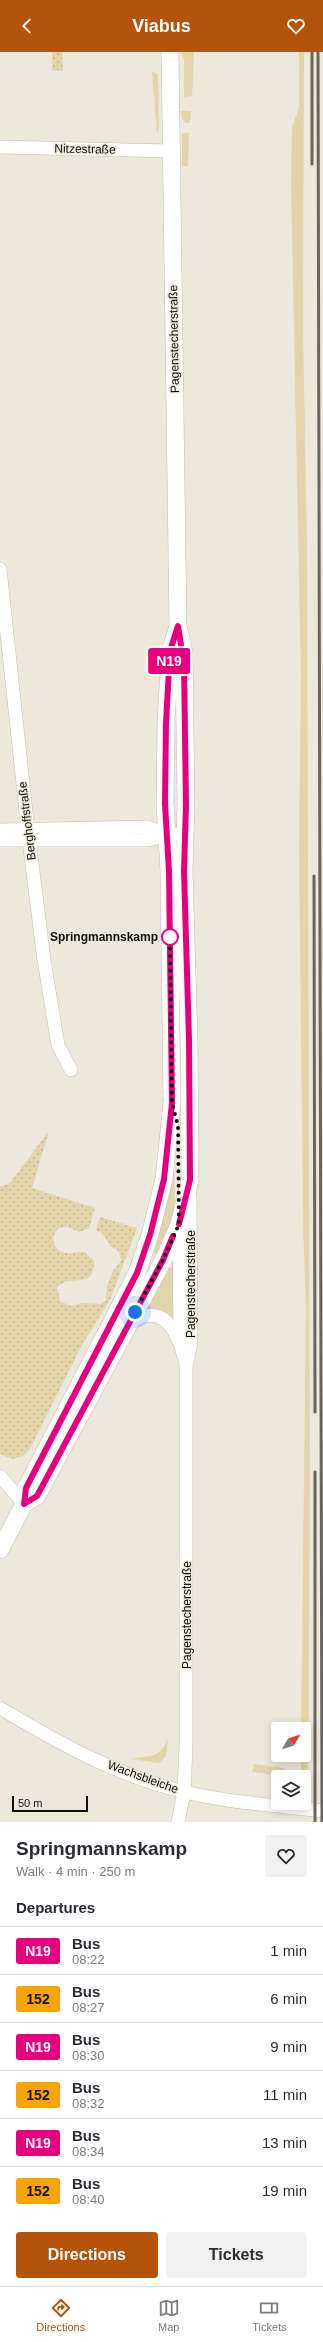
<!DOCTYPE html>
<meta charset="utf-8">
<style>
body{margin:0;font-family:Helvetica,sans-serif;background:#f2f2f3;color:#2b2b33;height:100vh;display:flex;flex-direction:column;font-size:15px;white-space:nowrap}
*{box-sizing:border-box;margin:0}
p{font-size:13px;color:#7c7c81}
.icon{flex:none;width:22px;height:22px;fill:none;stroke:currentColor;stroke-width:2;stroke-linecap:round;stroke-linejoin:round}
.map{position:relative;height:1770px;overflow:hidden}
.sheet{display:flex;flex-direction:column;background:#fff;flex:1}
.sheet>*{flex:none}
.badge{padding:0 8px;border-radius:3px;font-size:14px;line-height:26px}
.needle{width:26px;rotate:51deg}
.tools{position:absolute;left:271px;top:1670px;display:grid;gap:8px}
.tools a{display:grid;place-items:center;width:40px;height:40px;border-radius:4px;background:#fff;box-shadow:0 2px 10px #0003;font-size:20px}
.scale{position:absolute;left:12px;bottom:10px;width:76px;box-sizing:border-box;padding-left:4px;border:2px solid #11100c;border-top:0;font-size:11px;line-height:14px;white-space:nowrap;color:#11100c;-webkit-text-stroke:3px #ece8dc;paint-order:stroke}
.you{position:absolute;width:20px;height:20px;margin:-10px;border:3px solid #fff;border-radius:50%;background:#1a73e8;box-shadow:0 0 0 6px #1a73e833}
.map>.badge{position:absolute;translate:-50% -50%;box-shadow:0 0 0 2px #fff}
h2{padding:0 16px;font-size:15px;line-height:36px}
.round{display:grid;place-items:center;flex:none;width:42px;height:42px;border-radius:4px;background:#f2f2f3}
.head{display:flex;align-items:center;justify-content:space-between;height:68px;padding:0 16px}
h1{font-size:19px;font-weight:800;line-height:30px}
.primary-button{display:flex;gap:8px;margin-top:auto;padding:8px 16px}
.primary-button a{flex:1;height:46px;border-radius:4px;background:#b45309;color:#fff;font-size:16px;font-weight:800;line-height:46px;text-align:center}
.primary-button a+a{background:#f2f2f3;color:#2b2b33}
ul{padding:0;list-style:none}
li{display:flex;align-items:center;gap:12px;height:48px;padding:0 16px;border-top:1px solid #e1e1e2}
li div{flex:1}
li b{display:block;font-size:15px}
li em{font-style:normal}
li .badge{min-width:44px;font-weight:700;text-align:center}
header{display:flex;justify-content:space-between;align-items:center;height:52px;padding:0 16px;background:#b45309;color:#fff;font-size:18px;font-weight:800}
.dock{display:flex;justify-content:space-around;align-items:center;height:56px;border-top:1px solid #e1e1e2;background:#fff;font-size:11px;color:#7c7c81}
.dock a{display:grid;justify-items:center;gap:2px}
.dock .on{color:#b45309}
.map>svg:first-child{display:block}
.green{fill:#e2d5ab}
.garden{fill:url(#garden-dots)}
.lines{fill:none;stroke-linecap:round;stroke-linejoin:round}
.minor-casing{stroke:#c2beb2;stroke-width:14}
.major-casing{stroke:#c2beb2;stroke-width:18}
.minor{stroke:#fff;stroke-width:13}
.major{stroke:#fff;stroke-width:17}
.rail{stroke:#68655e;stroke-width:3}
.line-casing{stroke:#fff;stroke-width:9}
.line{stroke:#e6007e;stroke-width:6}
.walk{stroke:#11100c;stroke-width:4;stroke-dasharray:0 7.2}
.stop-dot{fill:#fff;stroke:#e6007e;stroke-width:2}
.labels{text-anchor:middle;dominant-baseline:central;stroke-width:3;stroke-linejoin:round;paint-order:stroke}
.street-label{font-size:12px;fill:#11100c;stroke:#ece8dc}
.stop-label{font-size:12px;font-weight:bold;fill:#11100c;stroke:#ece8dc;text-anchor:end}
</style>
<header><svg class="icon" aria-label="back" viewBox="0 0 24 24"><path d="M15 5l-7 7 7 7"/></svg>Viabus<svg class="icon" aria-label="heart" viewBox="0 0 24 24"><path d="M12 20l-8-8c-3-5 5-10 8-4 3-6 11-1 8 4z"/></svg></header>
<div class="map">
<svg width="323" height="1770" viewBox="0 0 323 1770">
<defs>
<pattern id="garden-dots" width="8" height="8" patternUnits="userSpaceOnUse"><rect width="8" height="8" fill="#e2d5ab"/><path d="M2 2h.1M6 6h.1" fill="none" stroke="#c1b692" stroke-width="1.8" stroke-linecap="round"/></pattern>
</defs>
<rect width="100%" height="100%" fill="#ece8dc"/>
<!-- green -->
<g class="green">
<path d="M181,0h13l-2,44 -8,1v-38z"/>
<path d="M299,0h5l-1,276 4,217 3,939 -2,311 -4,-1v-17h-3v-22h3v-26h-3l5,-417 -3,-91 -4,-374 2,-170 -10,-493 1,-57 7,-19z"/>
<path d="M152,19l6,3 1,54 -2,5z"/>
<path d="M181,59h10l-1,12h-5l-3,-5z"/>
<path d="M182,81h7l-1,33h-6z"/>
<path d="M174,1107l1,56 -15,40 -10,-4z"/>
<path d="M167,1215l7,1 1,53 -16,-11 -16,1z"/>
<path d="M168,1687l-2,17 -7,7 -28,-4c20,-4 28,0 37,-20z"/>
<path d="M254,1712l30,4 -1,8 -31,-4z"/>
</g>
<!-- garden -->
<g class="garden">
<path d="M52,0h16h-6l1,19 -11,-1z"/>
<path d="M49,1079l-17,57 63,20 -6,20 -10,4c-4,-2 -8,-4 -12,-5 -18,-2 -18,24 -1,26 6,1 12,-2 19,-1l9,9c1,30 -23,12 -37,26l3,14 11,5 11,-3 19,1 5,-4 1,-14 6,-15 8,-10 -1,-7 -4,-5 -5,-2 -9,-14 -6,-3 4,-13 37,11 -27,72 -28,45 -52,104 -7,7 -11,3 -12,-5v-267l10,-4z"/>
</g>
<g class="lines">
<!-- minor casing -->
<g class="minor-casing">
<g id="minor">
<path d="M0,95l171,4"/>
<path d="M0,517l29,271 15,120 14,85 13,25"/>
<path d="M0,778l148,-3 18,7"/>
<path d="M0,788h148l27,-6"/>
<path d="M179,1178l1,113 6,21"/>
<path d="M129,1272c22,-17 40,-8 49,16"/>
<path d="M0,1424l24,28"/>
<path d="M0,1656c57,34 119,69 185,84 45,11 92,13 138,19"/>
<path d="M178,1770l6,-30 2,-46v-379l5,-24 -1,-147"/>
</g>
</g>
<!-- major casing -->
<g class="major-casing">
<g id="major">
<path d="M24,1452l13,-8 126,-235 16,-37 11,-44 -1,-140 -5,-169 2,-66 -2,-153 -6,-26 -8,-574"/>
<path d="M0,1498l24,-46 2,-16 111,-215 13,-38 14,-56 8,-76 -3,-232 -4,-67 1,-81 4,-72 8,-25"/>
</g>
</g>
<!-- minor -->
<use href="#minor" class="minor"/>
<!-- major -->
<use href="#major" class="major"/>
<!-- rail -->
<g class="rail">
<path d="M312,0v112"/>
<path d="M318,0l4,1770"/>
<path d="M314,824l1,536"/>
<path d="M315,1420v350"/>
</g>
</g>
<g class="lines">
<!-- line casing -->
<g class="line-casing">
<path id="line" d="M173,1184l-10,24 -126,236 -13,8 2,-16 111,-215 13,-38 14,-56 8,-76 -3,-232 -4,-67 1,-81 4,-72 8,-25 6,38 2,141 -2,66 5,169 1,140 -11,44"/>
</g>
<!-- line -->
<use href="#line" class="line"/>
<!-- walk -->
<path class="walk" d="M135,1260l28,-52 16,-36 -1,-98 -6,-23 -2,-166"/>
</g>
<!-- markers -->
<circle class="stop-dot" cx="170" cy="885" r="8"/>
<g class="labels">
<!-- street labels -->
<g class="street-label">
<text transform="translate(85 97) rotate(1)">Nitzestraße</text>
<text transform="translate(174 287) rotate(-91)">Pagenstecherstraße</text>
<text transform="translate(27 769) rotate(-97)">Berghoffstraße</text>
<text transform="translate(191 1232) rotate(-90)">Pagenstecherstraße</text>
<text transform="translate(187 1563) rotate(-90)">Pagenstecherstraße</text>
<text transform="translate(143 1725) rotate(20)">Wachsbleiche</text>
</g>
<!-- stop labels -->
<g class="stop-label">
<text x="158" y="885">Springmannskamp</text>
</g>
</g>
</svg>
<div class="tools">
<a><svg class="needle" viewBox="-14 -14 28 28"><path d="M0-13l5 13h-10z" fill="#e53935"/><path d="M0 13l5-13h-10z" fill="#7c7c81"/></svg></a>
<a><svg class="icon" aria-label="layers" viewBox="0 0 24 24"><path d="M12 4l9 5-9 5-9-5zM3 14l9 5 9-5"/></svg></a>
</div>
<div class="scale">50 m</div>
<div class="you" style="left:135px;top:1260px"></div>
<b class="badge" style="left:169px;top:609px;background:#e6007e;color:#fff">N19</b>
</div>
<section class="sheet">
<div class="head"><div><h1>Springmannskamp</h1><p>Walk · 4 min · 250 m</p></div><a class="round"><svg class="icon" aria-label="heart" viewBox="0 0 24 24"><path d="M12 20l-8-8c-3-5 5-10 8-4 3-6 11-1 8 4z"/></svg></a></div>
<h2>Departures</h2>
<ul>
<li><span class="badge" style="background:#e6007e;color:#fff">N19</span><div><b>Bus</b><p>08:22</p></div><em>1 min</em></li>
<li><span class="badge" style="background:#f7a500;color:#111">152</span><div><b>Bus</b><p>08:27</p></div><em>6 min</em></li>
<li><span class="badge" style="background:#e6007e;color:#fff">N19</span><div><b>Bus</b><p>08:30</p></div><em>9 min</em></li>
<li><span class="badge" style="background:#f7a500;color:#111">152</span><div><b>Bus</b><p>08:32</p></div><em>11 min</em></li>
<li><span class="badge" style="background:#e6007e;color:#fff">N19</span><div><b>Bus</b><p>08:34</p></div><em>13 min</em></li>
<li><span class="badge" style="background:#f7a500;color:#111">152</span><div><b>Bus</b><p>08:40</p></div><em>19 min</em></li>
</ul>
<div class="primary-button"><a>Directions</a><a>Tickets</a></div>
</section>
<nav class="dock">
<a class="on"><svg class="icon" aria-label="directions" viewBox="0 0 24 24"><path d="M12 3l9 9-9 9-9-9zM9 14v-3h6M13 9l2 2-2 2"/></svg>Directions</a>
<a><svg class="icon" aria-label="map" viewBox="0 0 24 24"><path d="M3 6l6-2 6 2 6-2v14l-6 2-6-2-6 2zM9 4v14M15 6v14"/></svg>Map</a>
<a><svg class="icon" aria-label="tickets" viewBox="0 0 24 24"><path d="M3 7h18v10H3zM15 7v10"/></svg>Tickets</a>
</nav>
